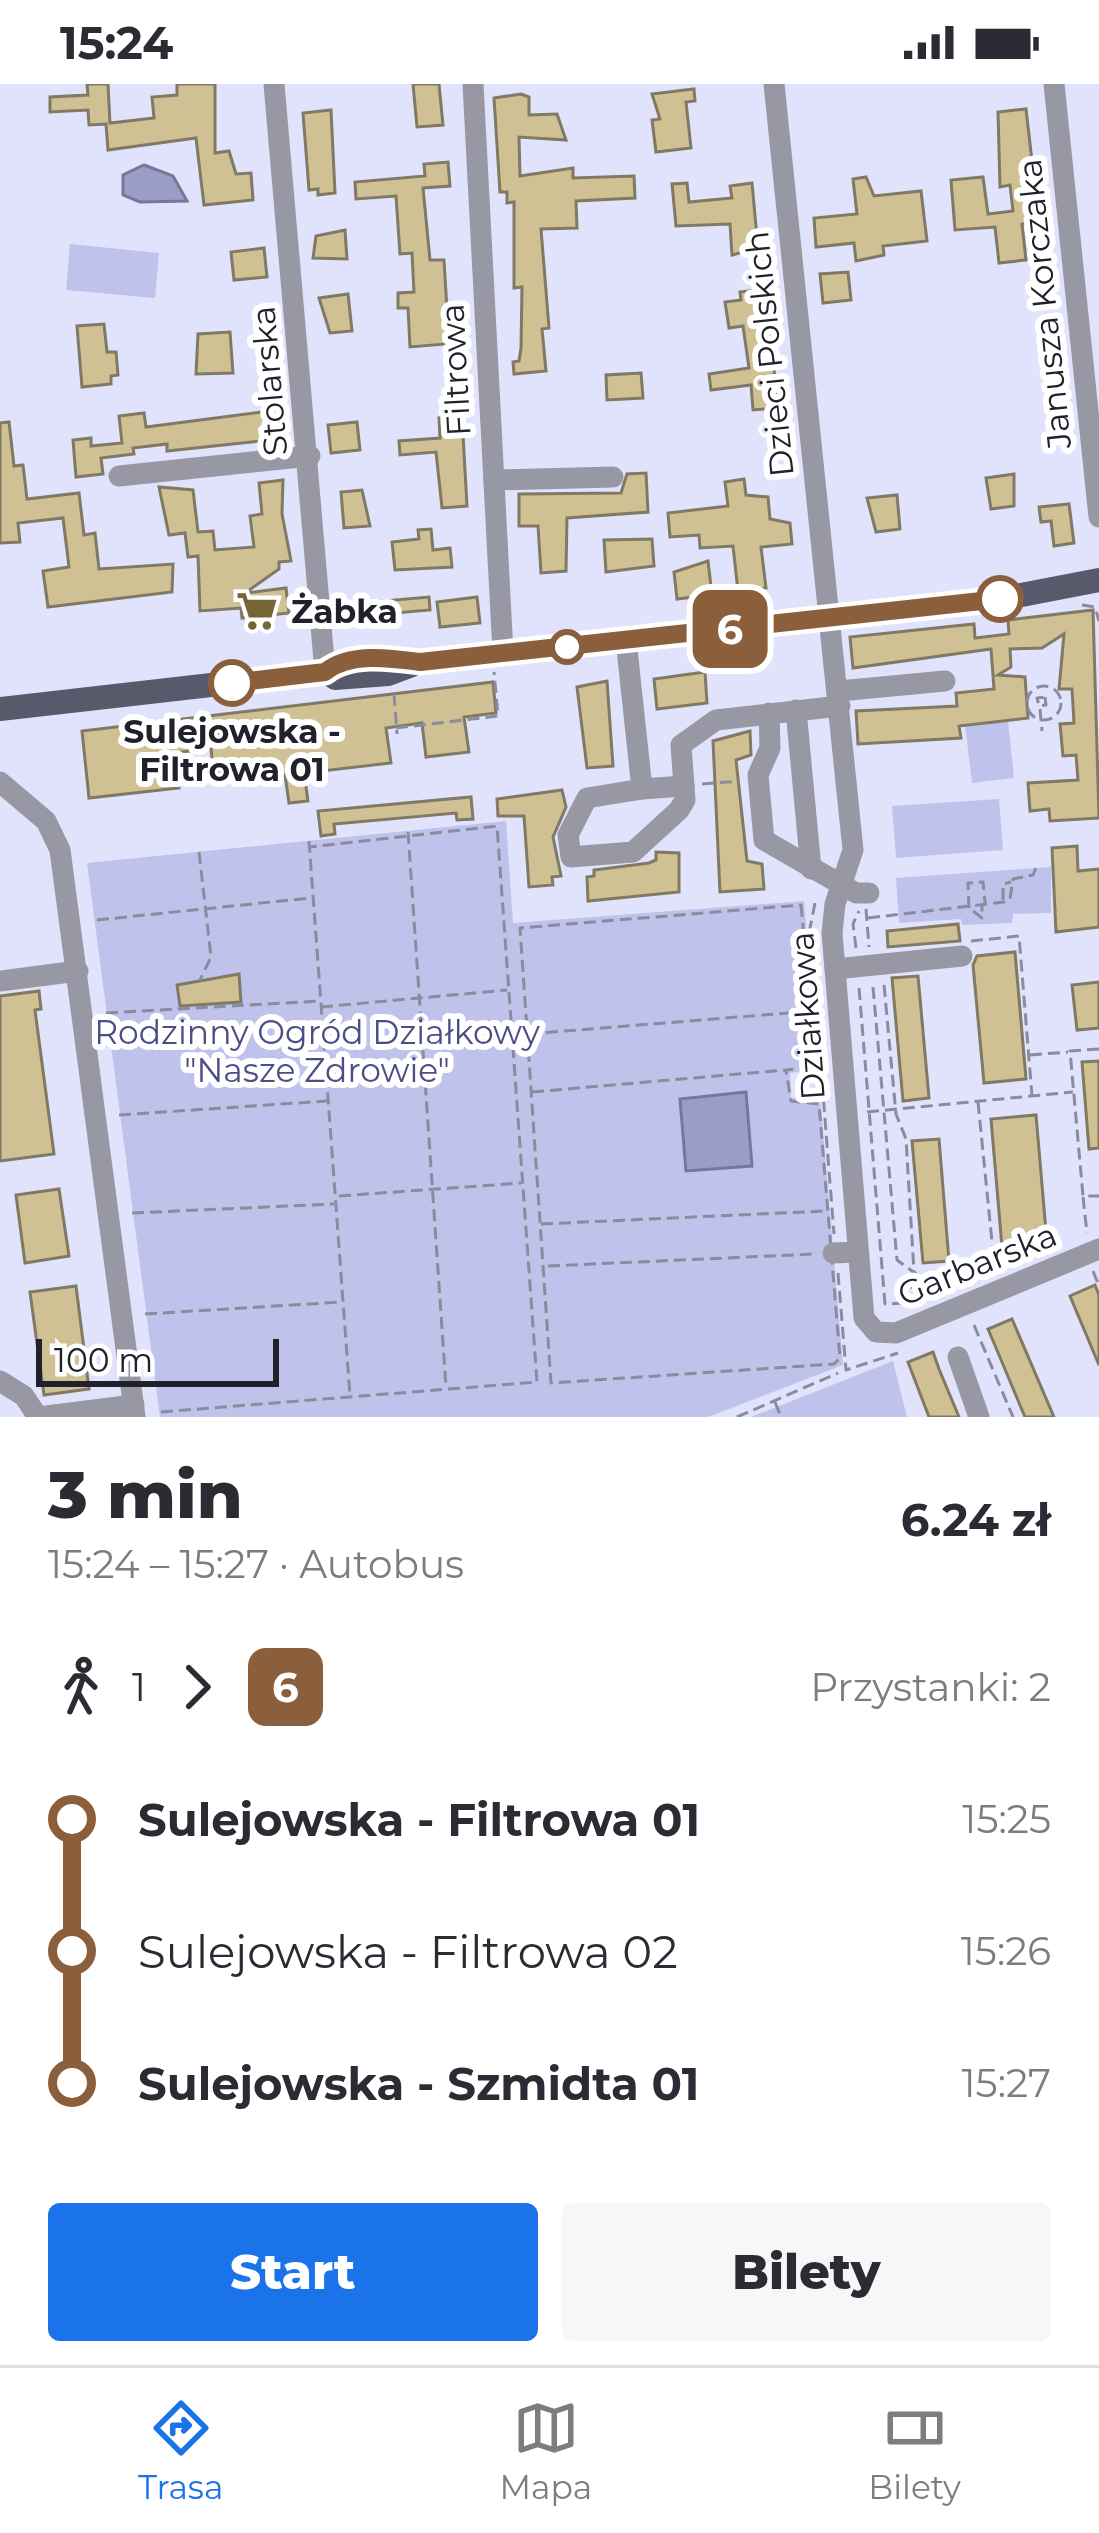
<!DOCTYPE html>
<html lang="pl">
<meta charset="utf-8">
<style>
body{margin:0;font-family:Montserrat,sans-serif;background:#f7f7f7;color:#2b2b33;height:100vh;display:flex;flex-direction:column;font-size:45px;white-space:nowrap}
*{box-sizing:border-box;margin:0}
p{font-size:39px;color:#7c7c81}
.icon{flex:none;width:66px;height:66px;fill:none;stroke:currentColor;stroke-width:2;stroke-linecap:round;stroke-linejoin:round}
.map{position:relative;height:1333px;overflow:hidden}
.sheet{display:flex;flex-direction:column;background:#fff;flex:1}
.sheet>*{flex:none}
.badge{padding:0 24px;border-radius:18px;font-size:42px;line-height:78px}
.scale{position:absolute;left:36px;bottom:30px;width:243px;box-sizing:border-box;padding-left:12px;border:6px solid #20212a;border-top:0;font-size:33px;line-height:42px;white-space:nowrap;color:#20212a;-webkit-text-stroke:9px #fff;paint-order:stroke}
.map>.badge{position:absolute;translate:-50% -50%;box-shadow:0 0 0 6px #fff}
.legs{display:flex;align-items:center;gap:18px;height:132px;padding:0 48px;font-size:39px}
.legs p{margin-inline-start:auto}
.head{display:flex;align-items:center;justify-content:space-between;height:204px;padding:0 48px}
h1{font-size:66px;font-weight:800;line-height:90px}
.action{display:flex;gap:24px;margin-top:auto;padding:24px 48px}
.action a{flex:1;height:138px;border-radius:12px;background:#1a73e8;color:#fff;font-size:48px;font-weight:800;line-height:138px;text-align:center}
.action a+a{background:#f7f7f7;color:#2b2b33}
ul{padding:0 48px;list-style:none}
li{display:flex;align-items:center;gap:42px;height:132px;font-size:45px}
li i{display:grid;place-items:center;width:18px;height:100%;margin:0 15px;background:currentColor}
li i::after{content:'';width:30px;height:30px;margin:-15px;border:9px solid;border-radius:50%;background:#fff}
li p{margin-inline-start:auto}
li:first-child i{background:linear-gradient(#0000 50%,currentColor 0)}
li:last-child i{background:linear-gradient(currentColor 50%,#0000 0)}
.status{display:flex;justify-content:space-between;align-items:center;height:84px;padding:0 60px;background:#fff;direction:ltr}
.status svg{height:33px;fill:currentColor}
.tab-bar{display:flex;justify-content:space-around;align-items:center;height:168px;border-top:3px solid #e1e1e2;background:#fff;font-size:33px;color:#7c7c81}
.tab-bar a{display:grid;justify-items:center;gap:6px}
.tab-bar .active{color:#1a73e8}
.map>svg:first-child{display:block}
.green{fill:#bfc2eb}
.water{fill:#9b9dc8;stroke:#767899;stroke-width:3}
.building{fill:#cfc194;stroke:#807963;stroke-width:3}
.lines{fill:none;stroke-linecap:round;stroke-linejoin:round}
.path{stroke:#8a8c9e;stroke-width:3;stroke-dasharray:12 6;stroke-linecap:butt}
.minor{stroke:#9798a3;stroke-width:21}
.major{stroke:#58596b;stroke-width:24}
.line-1-casing{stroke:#fff;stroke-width:27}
.line-1{stroke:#8b5e3c;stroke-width:18}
.stop-1-dot{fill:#fff;stroke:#8b5e3c;stroke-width:6}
.labels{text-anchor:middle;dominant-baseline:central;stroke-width:12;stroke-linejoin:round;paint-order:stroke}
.street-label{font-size:33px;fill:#20212a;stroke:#fff}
.poi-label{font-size:33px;font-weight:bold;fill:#20212a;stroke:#fff;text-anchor:start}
.stop-label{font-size:33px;font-weight:bold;fill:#20212a;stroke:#fff}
.park-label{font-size:33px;fill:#4d4d86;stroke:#fff}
</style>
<div class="status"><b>15:24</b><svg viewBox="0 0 49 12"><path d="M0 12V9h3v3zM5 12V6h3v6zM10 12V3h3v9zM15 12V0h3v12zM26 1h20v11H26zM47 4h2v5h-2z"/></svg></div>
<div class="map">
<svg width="1099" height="1333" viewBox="0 0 1099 1333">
<rect width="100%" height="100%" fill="#e1e3fc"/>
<!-- green -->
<g class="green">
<path d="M70,160l89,9 -4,45 -89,-8z"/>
<path d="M1008,637l6,57 -42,5 -7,-58z"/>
<path d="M999,715l4,51 -107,8 -4,-52z"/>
<path d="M506,737l7,102 291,-22 15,168 -29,4 1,25 29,-1 23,268 -135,52h-548l-73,-554z"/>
<path d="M1051,783v46l-38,1 -1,9 -50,2 -1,-6 -62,4 -3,-45z"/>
<path d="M893,1277l14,56h-156z"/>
</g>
<!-- water -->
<g class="water">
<path d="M144,81l29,11 14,25 -47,1 -17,-7v-20z"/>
<path d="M746,1008l6,74 -66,5 -6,-72z"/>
</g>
<!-- building -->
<g class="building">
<path d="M87,0h21l2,39 44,-5 -2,-21 25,-2v-11h38v69l14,-2 7,23 15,-1 2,27 -49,5 -8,-67 -88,12 -2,-26 -17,1 -1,-15 -38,2v-15l38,-2z"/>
<path d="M413,0h26l4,41 -26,2z"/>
<path d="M694,5l1,12 -9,1 5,46 -35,4 -4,-32 8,-1 -8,-25z"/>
<path d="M521,10l8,3v18l28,-1 9,26 -47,-3 1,39 53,-8v10l61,-2 1,22 -59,3 1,27 -36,1 8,99 -7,1 4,42 -32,3 -1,-12 6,-1 2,-13 1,-61 -8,1v-86l-7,1v-11h-7l-6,-94z"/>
<path d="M1026,25l13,113 -17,2 4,36 -27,3 -4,-36 -40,3 -4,-50 32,-3 5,37 25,-3 -3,-26 -10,2 -2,-75z"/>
<path d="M331,26l4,83 -17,2v-6l-9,1 -6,-77z"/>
<path d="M448,78l2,24 -27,2 7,72h14l3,50 9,-1 2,34 -48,4 -2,-39h-10v-15l16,-1 -2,-39 -12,1 -4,-58 -40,3 -1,-17 70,-6 -1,-12z"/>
<path d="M866,93l8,19 47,-5 6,50 -44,5 1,9 -28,6 -2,-18 -38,4 -2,-29 43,-4 -4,-35z"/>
<path d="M687,99l2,19 43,-4 -2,-12 22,-3 6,65 -26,7 -2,-31 -54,2 -4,-42z"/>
<path d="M345,146l2,29 -34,-1 3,-22z"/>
<path d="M264,164l3,29 -33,3 -3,-28z"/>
<path d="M848,188l3,28 -28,3 -3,-29z"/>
<path d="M766,205l12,119 -25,2 -2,-25 -40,5 -2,-16 40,-6 -6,-42 -14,2 -4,-26 16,-2 -1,-8z"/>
<path d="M348,210l4,37 -22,2 -11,-35z"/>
<path d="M104,240l3,28h9l2,23 -7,1v8l-29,3 -5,-61z"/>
<path d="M230,248l3,41 -37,1 2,-40z"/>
<path d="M641,289l2,25 -36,2 -1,-25z"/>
<path d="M277,326l3,29 -113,12v-7l-34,4 1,6 -33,4 2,16 -27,3 -3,-37 18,-2v8l31,-3 -3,-27 25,-3 2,14z"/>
<path d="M462,333l5,89 -25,2 -6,-56 -36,3 -1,-14 41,-3 -1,-20z"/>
<path d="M9,338l5,44 9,-1 4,34 52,-6 5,42 11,-2 4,36 74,-5 -1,28 -124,15 -5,-36 26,-4 -6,-49 -45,5 2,19 -20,1v-120z"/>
<path d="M357,338l3,28 -29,3 -3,-28z"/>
<path d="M646,389l2,39 -81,6 -1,53 -25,2 -3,-47h-19v-32l102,-1 6,-19z"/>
<path d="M1014,390v32l-23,3 -5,-31z"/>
<path d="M744,395l2,16 22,2 2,22 20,4 2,21 -31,3 5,41 -28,3 -5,-45 -33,2 -1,-13 -29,2 -2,-24 60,-7 -3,-24z"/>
<path d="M283,396l-1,34 9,47 -12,1v7l-34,24 41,-5 3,25 -47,5 -1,-10 -41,3 -2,-55 -10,1 -3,-24 -16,2 -10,-48 34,3 5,42 15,-1 2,19 39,-3 -4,-31 12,-2 -3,-31z"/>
<path d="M362,406l8,36 -26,2 -3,-36z"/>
<path d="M897,411l3,34 -24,3 -9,-34z"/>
<path d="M1069,420l5,39 -20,3 -3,-25 -10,1 -2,-15z"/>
<path d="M431,445l2,21 17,-2 2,19 -57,3 -3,-28 27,-3 -1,-9z"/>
<path d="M652,455l2,27 -48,6 -2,-32z"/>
<path d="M708,477l4,34 -35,4 -3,-27z"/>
<path d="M429,513l1,13 -57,5 -2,-13z"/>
<path d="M477,513l3,26 -40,4 -3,-25z"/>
<path d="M1093,526l6,208 -49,3 -1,-12 -19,2 -2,-28 50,-3 -2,-25 -13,1 -3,-32 14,-1 -2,-34h-13l5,-55 -22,14 -32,1 1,18 -13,8 27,2 3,41 -69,8 2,12 -103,6 -2,-33 101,-5 -1,-13 38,-4 -3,-40 -138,19 -3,-31 124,-13 1,14 34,-4 -1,-14z"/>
<path d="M705,588l2,31 -50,6 -3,-30z"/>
<path d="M607,597l6,85 -26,2 -10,-81z"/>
<path d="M493,598l3,31 -32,4 5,35 -43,5 -4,-34 -36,5 5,35 -87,10 4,28 -19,2 -4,-28 -71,8 -3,-35 -37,5 5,35 -90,10 -7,-67z"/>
<path d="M750,647l1,24 -15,5 11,101 15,3 2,25 -44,3 -7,-151z"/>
<path d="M562,706l4,17 -13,30 8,39 -9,1 1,8 -24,2 -5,-71h-26l-1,-17z"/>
<path d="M471,713l2,22 -16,1 -1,-7 -122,11 1,10 -14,2 -3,-25z"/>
<path d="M1077,762l1,25 21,-2v58l-43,5 -4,-84z"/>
<path d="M656,768l23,1v39l-91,9 -1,-24 7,-1v-6l55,-7 7,-3z"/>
<path d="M958,840l2,17 -72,6 -1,-16z"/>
<path d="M1015,868l11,127 -42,4 -11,-118 4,-9z"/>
<path d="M239,890l2,28 -61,4 -3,-21z"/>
<path d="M918,892l11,122 -26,3 -11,-123z"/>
<path d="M1099,898v46l-22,2 -5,-45z"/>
<path d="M39,907l2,18 -6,1 19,144 -54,7v-165z"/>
<path d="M1099,977v87l-10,1 -7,-87z"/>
<path d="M1036,1031l11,128 -45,4 -11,-128z"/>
<path d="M939,1055l10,122 -26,2 -11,-122z"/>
<path d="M59,1105l10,67 -44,7 -9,-68z"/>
<path d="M1095,1201l4,10v70l-29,-69z"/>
<path d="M76,1202l13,103 -45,6 -14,-103z"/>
<path d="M1012,1235l42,98h-29l-31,-74 -6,-14z"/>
<path d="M933,1268l6,17 20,48h-30l-21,-55z"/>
</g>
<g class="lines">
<!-- path -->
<g class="path">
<path d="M1082,521l13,2 4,14"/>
<circle cx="1044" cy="619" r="17"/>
<path d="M394,610l3,40"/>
<path d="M1045,613l1,8 -7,1 -2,-8z"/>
<path d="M1040,625l2,22"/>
<path d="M396,644l102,-12 -4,-44"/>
<path d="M702,700l38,-3"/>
<path d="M408,748l38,555"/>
<path d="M309,757l41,555"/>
<path d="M199,768l12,105 -11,23"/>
<path d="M1003,816v-16l8,-2"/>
<path d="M815,819l-5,25 24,306"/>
<path d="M801,821l14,152 -8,11 -21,2 5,31 28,3 21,254 -6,6 -283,19 -31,-455z"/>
<path d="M969,824l-1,-25 15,-1 2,21"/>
<path d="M866,825l3,38"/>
<path d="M973,827l9,7v-12"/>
<path d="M868,834l136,-16 6,-3 3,-20 20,-4 3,-7"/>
<path d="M97,836l213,-22"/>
<path d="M971,857l48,-5 13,160"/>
<path d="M856,864l-3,-24 6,-13"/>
<path d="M884,901l12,129 10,25 8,133"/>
<path d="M873,903l24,273 22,16 41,9"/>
<path d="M859,904l26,316 20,-1 45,-19"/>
<path d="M321,923l186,-17"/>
<path d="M106,929l214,-12"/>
<path d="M528,950l285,-23"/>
<path d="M1099,965l-29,2 13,145h16"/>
<path d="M1030,971l38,-3"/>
<path d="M532,1008l253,-22"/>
<path d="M978,1018l17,170"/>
<path d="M867,1028l206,-20"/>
<path d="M119,1031l208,-14"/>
<path d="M339,1112l182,-13"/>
<path d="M1083,1113l4,36"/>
<path d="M132,1129l202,-9"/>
<path d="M541,1140l284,-13"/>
<path d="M994,1164l30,10"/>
<path d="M548,1182l266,-12"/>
<path d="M1093,1187l6,15"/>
<path d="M838,1189l8,97 52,-17"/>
<path d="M900,1219l18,-26"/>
<path d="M145,1230l197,-12"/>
<path d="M974,1241l39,92"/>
<path d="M775,1318l6,15"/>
<path d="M161,1328l376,-30 -40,-556 -187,21"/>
<path d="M737,1333l101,-44"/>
</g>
<!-- minor -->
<g class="minor">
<path d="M274,0l51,588"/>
<path d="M473,0l30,569"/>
<path d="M774,0l79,766 -18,54 -3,29 32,385 12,14 20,1 203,-84"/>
<path d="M1054,0l45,433"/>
<path d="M119,392l191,-20"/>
<path d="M494,396l119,-3"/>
<path d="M626,556l16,149 42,-3"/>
<path d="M839,607l106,-10"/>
<path d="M796,626l15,159"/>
<path d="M769,629l1,35 -12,27 6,65 92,53h13"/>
<path d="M0,698l46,39 14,29 75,567"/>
<path d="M642,705l-55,9 -19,37 3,22 62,-5 46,-42 6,-10 -4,-55 35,-25 124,-14"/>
<path d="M835,885l127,-13"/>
<path d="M0,897l78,-10"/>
<path d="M833,1169l25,-1"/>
<path d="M958,1273l21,60"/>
<path d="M0,1297l24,15 14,21 96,-12"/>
</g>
<!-- major -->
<g class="major">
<path d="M335,594l53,-4 24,-9"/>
<path d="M0,625l325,-37c25,-20 65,-14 95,-10l580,-63 99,-19"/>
</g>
</g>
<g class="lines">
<!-- line-1 casing -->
<g class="line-1-casing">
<path id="line-1" d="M232,599l93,-11c25,-20 65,-14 95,-10l580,-63"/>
</g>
<!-- line-1 -->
<use href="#line-1" class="line-1"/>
</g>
<!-- icons -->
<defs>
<g id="supermarket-bare" transform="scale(3.24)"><path d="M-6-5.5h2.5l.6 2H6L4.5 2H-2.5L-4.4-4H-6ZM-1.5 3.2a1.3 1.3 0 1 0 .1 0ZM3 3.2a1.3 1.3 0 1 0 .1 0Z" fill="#766634" stroke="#fff" stroke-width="2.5" paint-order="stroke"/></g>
</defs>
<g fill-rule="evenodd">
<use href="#supermarket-bare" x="257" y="527"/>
</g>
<!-- markers -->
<g class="stop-1-dot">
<circle cx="1000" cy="515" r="21"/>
<circle cx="567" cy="563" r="15"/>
<circle cx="232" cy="599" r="21"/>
</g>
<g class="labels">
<!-- street labels -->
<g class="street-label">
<text transform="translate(1044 220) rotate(-96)">Janusza Korczaka</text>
<text transform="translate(769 270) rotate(-96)">Dzieci Polskich</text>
<text transform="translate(455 286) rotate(-93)">Filtrowa</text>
<text transform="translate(269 297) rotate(-95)">Stolarska</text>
<text transform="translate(807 932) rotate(-94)">Działkowa</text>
<text transform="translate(977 1180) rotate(-22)">Garbarska</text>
</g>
<!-- poi labels -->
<g class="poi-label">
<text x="291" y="527">Żabka</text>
</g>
<!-- stop labels -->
<g class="stop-label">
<text x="232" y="647">Sulejowska -<tspan x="232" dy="38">Filtrowa 01</tspan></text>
</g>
<!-- park labels -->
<g class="park-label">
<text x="317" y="948">Rodzinny Ogród Działkowy<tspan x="317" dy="38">"Nasze Zdrowie"</tspan></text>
</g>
</g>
</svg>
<div class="scale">100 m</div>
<b class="badge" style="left:730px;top:545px;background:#8b5e3c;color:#fff">6</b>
</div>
<section class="sheet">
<div class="head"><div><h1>3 min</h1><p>15:24 – 15:27 · Autobus</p></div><b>6.24 zł</b></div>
<div class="legs"><svg class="icon" aria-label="walk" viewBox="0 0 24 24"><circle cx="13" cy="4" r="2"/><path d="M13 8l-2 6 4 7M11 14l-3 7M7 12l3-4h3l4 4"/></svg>1<svg class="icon" aria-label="forward" viewBox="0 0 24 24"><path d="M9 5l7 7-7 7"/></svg><b class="badge" style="background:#8b5e3c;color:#fff">6</b><p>Przystanki: 2</p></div>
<ul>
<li><i style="color:#8b5e3c"></i><b>Sulejowska - Filtrowa 01</b><p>15:25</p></li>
<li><i style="color:#8b5e3c"></i><span>Sulejowska - Filtrowa 02</span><p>15:26</p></li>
<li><i style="color:#8b5e3c"></i><b>Sulejowska - Szmidta 01</b><p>15:27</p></li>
</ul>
<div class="action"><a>Start</a><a>Bilety</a></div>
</section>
<nav class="tab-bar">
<a class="active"><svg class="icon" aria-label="directions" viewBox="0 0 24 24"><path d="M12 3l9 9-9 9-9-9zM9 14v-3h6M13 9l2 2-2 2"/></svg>Trasa</a>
<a><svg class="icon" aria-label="map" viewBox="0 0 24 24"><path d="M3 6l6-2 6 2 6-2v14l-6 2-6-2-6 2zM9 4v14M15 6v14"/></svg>Mapa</a>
<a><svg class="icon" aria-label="tickets" viewBox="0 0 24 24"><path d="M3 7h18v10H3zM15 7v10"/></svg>Bilety</a>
</nav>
